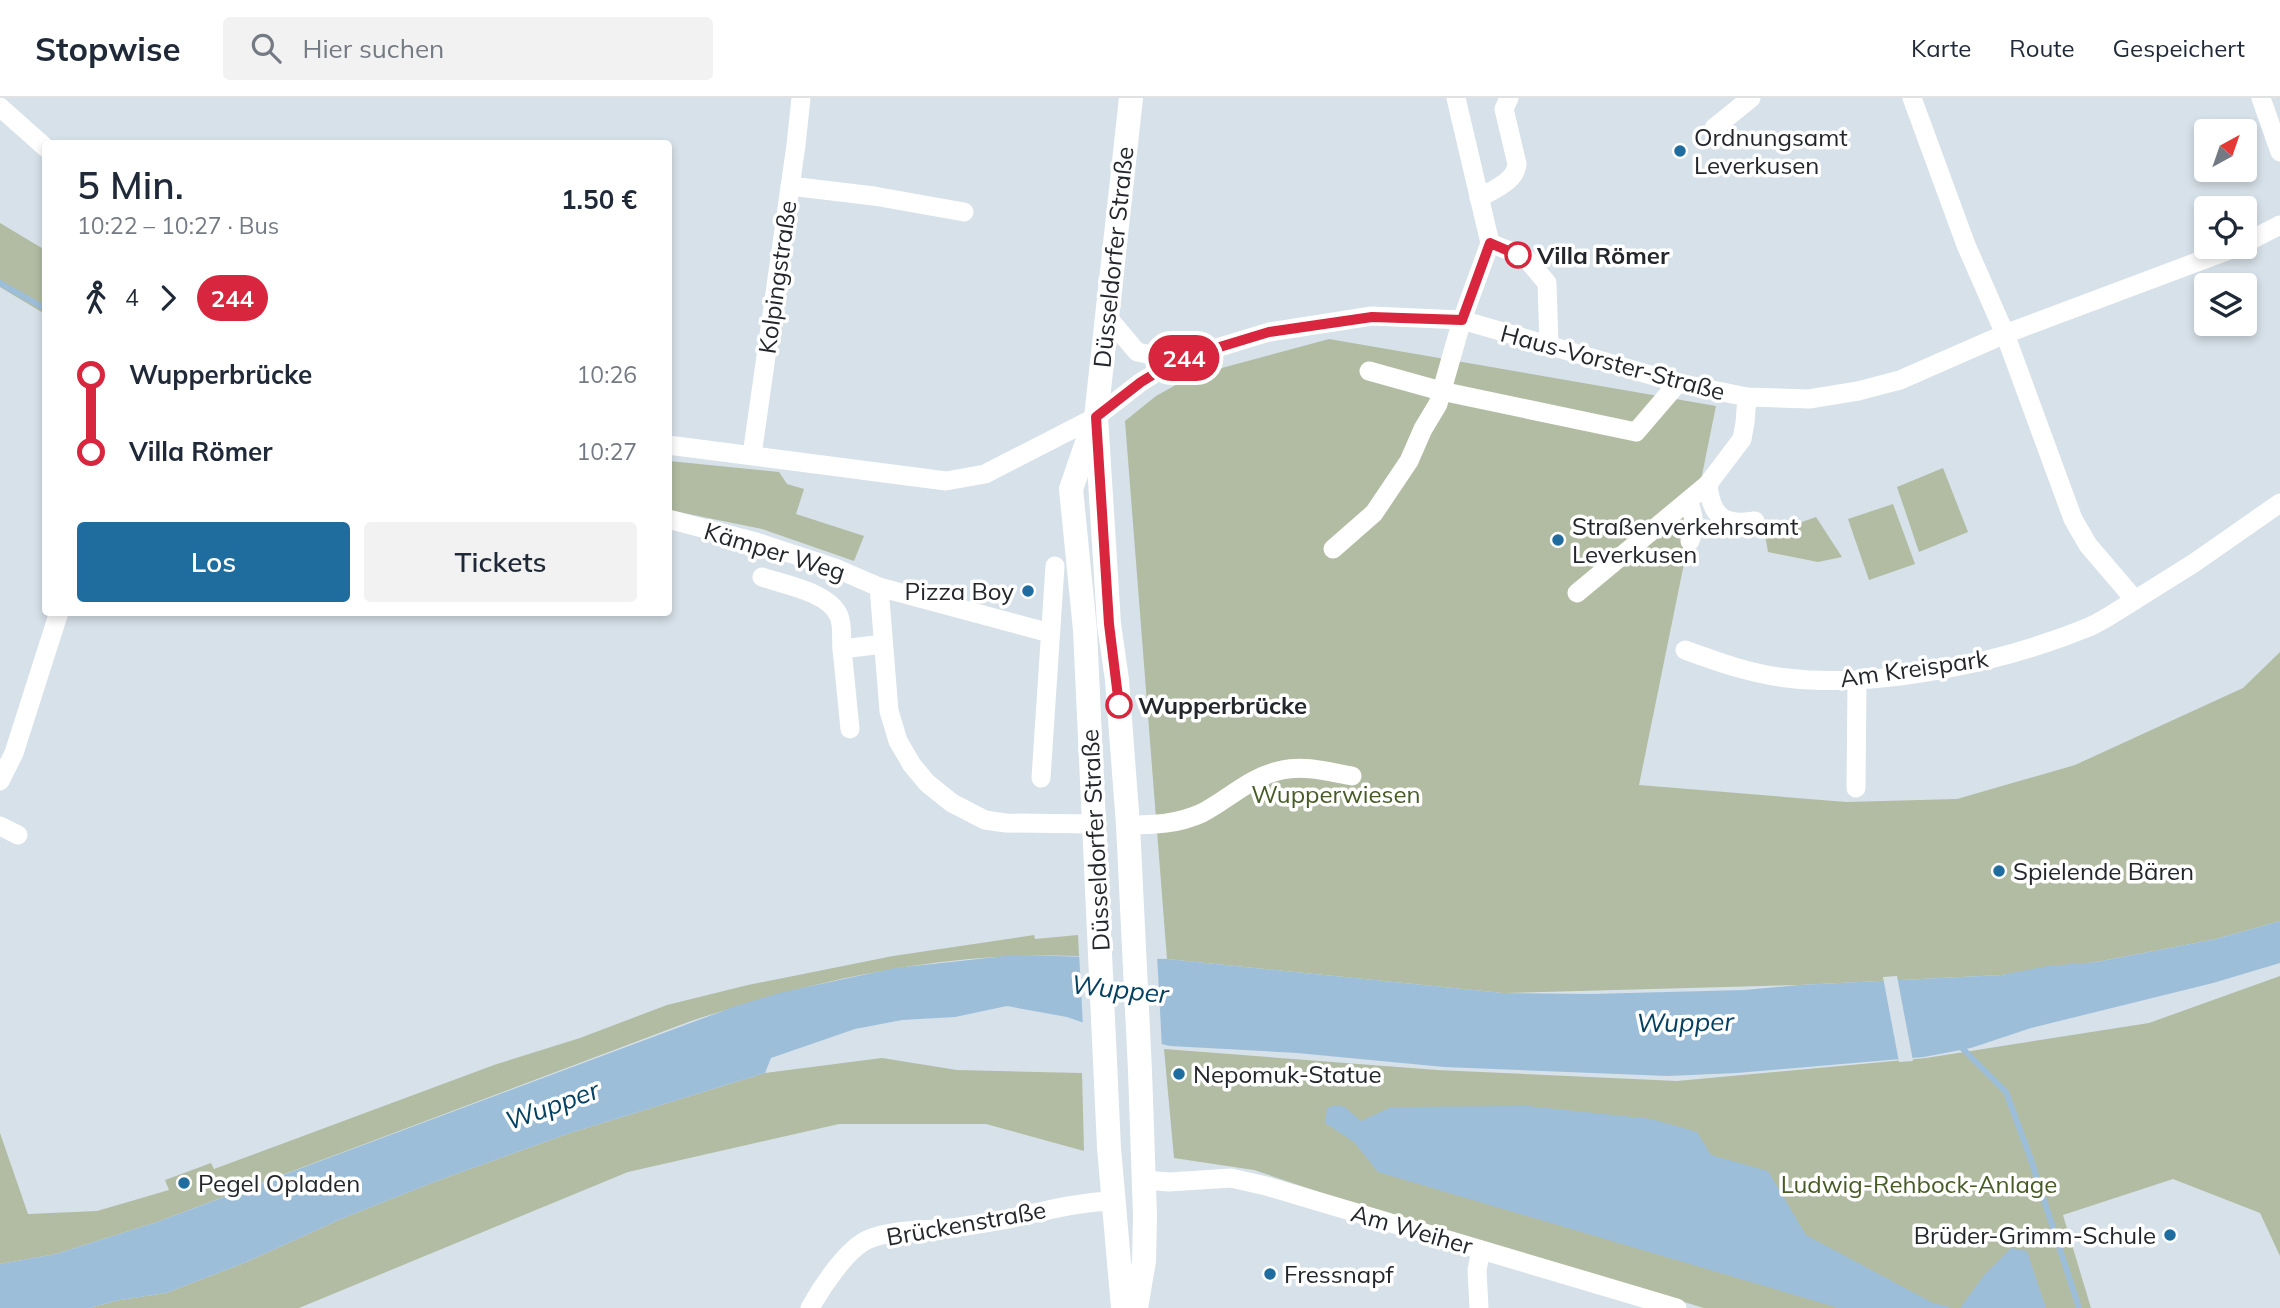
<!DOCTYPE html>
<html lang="de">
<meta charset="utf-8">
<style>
body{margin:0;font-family:Mulish,sans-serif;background:#f2f2f3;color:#1f2937;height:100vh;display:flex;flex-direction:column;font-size:26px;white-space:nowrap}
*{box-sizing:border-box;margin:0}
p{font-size:23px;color:#747a83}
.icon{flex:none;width:38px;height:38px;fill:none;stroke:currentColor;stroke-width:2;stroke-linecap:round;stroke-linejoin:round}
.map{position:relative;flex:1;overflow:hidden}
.details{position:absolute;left:42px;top:42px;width:630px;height:476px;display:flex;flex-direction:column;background:#fff;border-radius:7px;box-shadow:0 4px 10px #0003}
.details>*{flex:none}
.badge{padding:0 14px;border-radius:23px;font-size:24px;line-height:46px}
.needle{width:46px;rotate:40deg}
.tools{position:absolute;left:2194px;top:21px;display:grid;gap:14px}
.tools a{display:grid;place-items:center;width:63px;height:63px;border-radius:7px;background:#fff;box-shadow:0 4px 10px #0003;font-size:35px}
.map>.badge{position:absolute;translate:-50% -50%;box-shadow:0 0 0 4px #fff}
.legs{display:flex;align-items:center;gap:10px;height:77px;padding:0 35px;font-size:23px}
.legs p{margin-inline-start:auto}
.head{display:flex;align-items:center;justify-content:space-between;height:119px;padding:0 35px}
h1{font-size:38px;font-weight:600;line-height:52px}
.primary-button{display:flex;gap:14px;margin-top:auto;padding:14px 35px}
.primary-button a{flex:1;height:80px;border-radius:7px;background:#1f6c9f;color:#fff;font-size:28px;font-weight:600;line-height:80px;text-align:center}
.primary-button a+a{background:#f2f2f3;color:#1f2937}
ul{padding:0 35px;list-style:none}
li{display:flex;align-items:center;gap:24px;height:77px;font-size:26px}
li i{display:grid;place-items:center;width:10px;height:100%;margin:0 9px;background:currentColor}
li i::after{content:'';width:18px;height:18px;margin:-9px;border:5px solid;border-radius:50%;background:#fff}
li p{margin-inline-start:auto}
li:first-child i{background:linear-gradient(#0000 50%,currentColor 0)}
li:last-child i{background:linear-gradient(currentColor 50%,#0000 0)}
header{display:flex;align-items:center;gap:42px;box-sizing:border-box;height:98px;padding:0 35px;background:#fff;border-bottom:2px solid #e0e1e3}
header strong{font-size:33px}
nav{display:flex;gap:38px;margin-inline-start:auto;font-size:24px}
.search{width:490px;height:63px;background:#f2f2f3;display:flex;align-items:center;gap:18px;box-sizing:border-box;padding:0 24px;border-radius:7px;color:#747a83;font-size:26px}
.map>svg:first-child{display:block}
.green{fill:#b1bca3}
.water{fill:#9dbed9}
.pier{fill:#d7e1e9}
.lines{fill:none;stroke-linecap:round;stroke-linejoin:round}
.stream{stroke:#9dbed9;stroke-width:6}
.minor{stroke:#fff;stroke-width:19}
.major{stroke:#fff;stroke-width:24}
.line-1-casing{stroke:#fff;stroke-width:16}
.line-1{stroke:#d7263d;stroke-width:10}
.poi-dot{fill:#1f6c9f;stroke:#fff;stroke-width:2.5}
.stop-1-dot{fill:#fff;stroke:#d7263d;stroke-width:3.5}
.labels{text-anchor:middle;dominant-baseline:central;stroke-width:7;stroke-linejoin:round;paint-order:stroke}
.poi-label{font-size:24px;fill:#23262a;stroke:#fff;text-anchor:start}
.stop-label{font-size:24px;font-weight:bold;fill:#23262a;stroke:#fff;text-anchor:start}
.street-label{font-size:24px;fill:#23262a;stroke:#fff}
.park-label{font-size:24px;fill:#465b25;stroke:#fff}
.water-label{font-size:26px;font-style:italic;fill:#044062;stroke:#fff}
</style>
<header>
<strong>Stopwise</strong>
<div class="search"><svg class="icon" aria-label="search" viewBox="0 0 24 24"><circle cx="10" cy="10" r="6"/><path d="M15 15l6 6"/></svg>Hier suchen</div>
<nav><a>Karte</a><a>Route</a><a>Gespeichert</a></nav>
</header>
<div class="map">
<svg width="2280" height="1210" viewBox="0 0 2280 1210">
<rect width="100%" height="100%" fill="#d7e1e9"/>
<!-- green -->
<g class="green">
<path d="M0,125l45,27v64l-45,-27z"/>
<path d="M1329,241l387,67 -77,379 207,17 111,-3 118,-34 168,-77 37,-36v269l-64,18 -57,11 -63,12 -95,13 -202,10 -296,8 -336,-34 -42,-538 31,-25 36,-20z"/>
<path d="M669,363l110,11 8,12 17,5 -8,25 68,22 -10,25 -92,-32 -93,-19z"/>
<path d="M1943,370l25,64 -49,20 -22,-65z"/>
<path d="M1893,406l22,60 -46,16 -21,-61z"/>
<path d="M1816,419l26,40 -24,5 -50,-10 -3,-17z"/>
<path d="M1034,837l1,4 43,-4 1,21c-132,-5 -263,23 -388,65l-534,201 -101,32 -56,10v-131l28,81 69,-3 72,-21 -4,-10 46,-17 3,6 280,-104 86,-27 87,-33 81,-20 145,-29z"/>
<path d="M2280,878v280l-20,-43 -87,-34 -110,36 28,93h-387l-367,-110 -83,-28 -80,-12 -10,-109 273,21 240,11 249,-23 223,-35z"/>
<path d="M882,960l75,12 125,3 2,78 -98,-27h-147l-211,48 -329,136h-210l31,-8 46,-7 78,-30 97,-44 93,-37 136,-49 195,-60z"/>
</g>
<!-- water -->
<g class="water">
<path d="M2280,823v42l-67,20 -182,45 -60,20 -47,9 -187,16 -70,3 -223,-9 -147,-14 -127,-7 -54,-12 -49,-17 -60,-11 -52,11 -53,3 -47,9 -84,29 -6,15 -195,60 -136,49 -93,37 -97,44 -78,30 -46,7 -31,8h-89v-44l56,-10 101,-32 579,-216 43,-13 116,-25 120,-13 152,4 336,34 87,1 154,-4 55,-5 202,-10 47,-9 48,-4 63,-12 57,-11z"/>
<path d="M1336,1007l9,2 16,14 30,-14 137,-1 124,13 45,13 14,23 57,16 38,64 127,68 21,5h-115l-461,-136 -24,-30 -29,-19 2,-15z"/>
<path d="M2011,1150l16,3 19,57h-86l25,-34z"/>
</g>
<!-- pier -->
<g class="pier">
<path d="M1079,854l78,3 5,93 -47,-11 -32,-11z"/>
<path d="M1897,878l16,85 -14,1 -16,-85z"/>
</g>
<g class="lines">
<!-- stream -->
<g class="stream">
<path d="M0,185l46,26"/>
<path d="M1958,946l48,48 24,65 49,151"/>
</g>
<!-- minor -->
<g class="minor">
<path d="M1912,0l54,147 39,89 68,185 15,26 47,55 59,-37 86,-60"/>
<path d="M2261,0l19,54"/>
<path d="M0,9l46,41"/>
<path d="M1714,30l37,-30"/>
<path d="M790,88l84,10 90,16"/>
<path d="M1479,100c15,-9 36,-16 38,-34l-13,-55 5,-11"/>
<path d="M1490,145l35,14 22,26 2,62"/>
<path d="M2245,145l35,-18"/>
<path d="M1106,217l31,37 40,8"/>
<path d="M1369,273l72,20 195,41 42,-49"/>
<path d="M668,347l278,36 39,-7 111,-57 45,-35 36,-22 92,-28 103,-16 90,4 216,63 69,14 62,2 49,-8 42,-11 105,-46 232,-87"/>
<path d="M752,357l44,-310 5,-47"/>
<path d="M1708,386c3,32 15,42 47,37"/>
<path d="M1688,403c6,15 8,24 2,40"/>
<path d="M668,421l88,23 79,26 44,19 171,46"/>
<path d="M1333,451l41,-36 35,-52 14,-32 15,-25 24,-84 28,-77 -34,-145"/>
<path d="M762,479c23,8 67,15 77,39 4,9 2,23 3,33l41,-5"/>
<path d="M879,489l10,124 9,30 14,24 15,18 25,20 33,17 21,3 88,1"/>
<path d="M1577,495l131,-109 34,-45 3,-16 2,-26"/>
<path d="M842,551l8,80"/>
<path d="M1685,552c33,12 66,24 102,28 92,11 217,-16 302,-51 16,-7 31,-18 46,-27"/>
<path d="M1041,680l14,-212"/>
<path d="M0,683l14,-28 45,-141"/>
<path d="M1856,690l1,-107"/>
<path d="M1128,727c26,0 50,-1 74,-12 27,-14 49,-37 80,-43 23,-5 47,2 70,6"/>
<path d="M0,728l18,9"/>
<path d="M1143,1082l26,2 62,-4 35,8 411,122"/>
<path d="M810,1210c11,-20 37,-60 59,-69 28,-11 61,-8 90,-12 18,-3 36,-5 53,-9 34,-7 66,-16 100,-17"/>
<path d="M1479,1210l-2,-38 4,-20"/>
</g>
<!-- major -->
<g class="major">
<path d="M1131,0l-35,319 13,207 8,56 11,145 12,246 5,145 -1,45 -8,47"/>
<path d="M1092,330l-21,61 14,141 24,518 14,160"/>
</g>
</g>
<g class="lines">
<!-- line-1 casing -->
<g class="line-1-casing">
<path id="line-1" d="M1119,607l-10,-81 -13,-207 45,-35 36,-22 92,-28 103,-15 90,3 28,-77 28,12"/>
</g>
<!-- line-1 -->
<use href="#line-1" class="line-1"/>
</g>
<!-- markers -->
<g class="poi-dot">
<circle cx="1680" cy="53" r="7"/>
<circle cx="1558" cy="442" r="7"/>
<circle cx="1028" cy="493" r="7"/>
<circle cx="1999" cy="773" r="7"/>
<circle cx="1179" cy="976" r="7"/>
<circle cx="184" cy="1085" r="7"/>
<circle cx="2170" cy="1137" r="7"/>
<circle cx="1270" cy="1176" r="7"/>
</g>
<g class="stop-1-dot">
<circle cx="1518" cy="157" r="12"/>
<circle cx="1119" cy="607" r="12"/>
</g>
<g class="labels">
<!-- poi labels -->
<g class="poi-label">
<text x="1694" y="39">Ordnungsamt<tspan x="1694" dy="28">Leverkusen</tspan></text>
<text x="1572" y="428">Straßenverkehrsamt<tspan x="1572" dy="28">Leverkusen</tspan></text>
<text x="1014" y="493" text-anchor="end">Pizza Boy</text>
<text x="2013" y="773">Spielende Bären</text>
<text x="1193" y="976">Nepomuk-Statue</text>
<text x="198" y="1085">Pegel Opladen</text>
<text x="2156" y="1137" text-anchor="end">Brüder-Grimm-Schule</text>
<text x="1284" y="1176">Fressnapf</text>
</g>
<!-- stop labels -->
<g class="stop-label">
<text x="1537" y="157">Villa Römer</text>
<text x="1138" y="607">Wupperbrücke</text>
</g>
<!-- street labels -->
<g class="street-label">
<text transform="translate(1113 159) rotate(-84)">Düsseldorfer Straße</text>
<text transform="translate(777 179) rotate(-82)">Kolpingstraße</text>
<text transform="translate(1613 264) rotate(15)">Haus-Vorster-Straße</text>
<text transform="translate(775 453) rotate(17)">Kämper Weg</text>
<text transform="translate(1914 570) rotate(-8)">Am Kreispark</text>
<text transform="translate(1095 742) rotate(-93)">Düsseldorfer Straße</text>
<text transform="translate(966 1125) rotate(-10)">Brückenstraße</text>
<text transform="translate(1412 1131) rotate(16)">Am Weiher</text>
</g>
<!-- park labels -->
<g class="park-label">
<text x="1336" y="696">Wupperwiesen</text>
<text x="1919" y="1086">Ludwig-Rehbock-Anlage</text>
</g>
<!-- water labels -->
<g class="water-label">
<text transform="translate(1120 891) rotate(6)">Wupper</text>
<text transform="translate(1685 924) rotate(-1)">Wupper</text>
<text transform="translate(552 1007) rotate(-20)">Wupper</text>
</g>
</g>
</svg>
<div class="tools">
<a><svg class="needle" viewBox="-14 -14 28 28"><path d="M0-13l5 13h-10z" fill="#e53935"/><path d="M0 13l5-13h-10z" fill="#747a83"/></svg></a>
<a><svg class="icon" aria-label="locate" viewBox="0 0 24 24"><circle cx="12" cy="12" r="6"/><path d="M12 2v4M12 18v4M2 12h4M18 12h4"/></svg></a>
<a><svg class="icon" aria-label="layers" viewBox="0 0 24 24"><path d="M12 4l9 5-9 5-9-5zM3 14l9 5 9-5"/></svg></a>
</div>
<b class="badge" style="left:1184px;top:260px;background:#d7263d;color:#fff">244</b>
<section class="details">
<div class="head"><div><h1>5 Min.</h1><p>10:22 – 10:27 · Bus</p></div><b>1.50 €</b></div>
<div class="legs"><svg class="icon" aria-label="walk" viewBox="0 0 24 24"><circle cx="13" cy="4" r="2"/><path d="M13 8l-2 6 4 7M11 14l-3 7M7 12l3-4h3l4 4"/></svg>4<svg class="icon" aria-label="forward" viewBox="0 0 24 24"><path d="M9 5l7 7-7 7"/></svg><b class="badge" style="background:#d7263d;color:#fff">244</b></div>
<ul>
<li><i style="color:#d7263d"></i><b>Wupperbrücke</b><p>10:26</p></li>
<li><i style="color:#d7263d"></i><b>Villa Römer</b><p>10:27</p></li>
</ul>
<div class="primary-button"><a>Los</a><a>Tickets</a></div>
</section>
</div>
